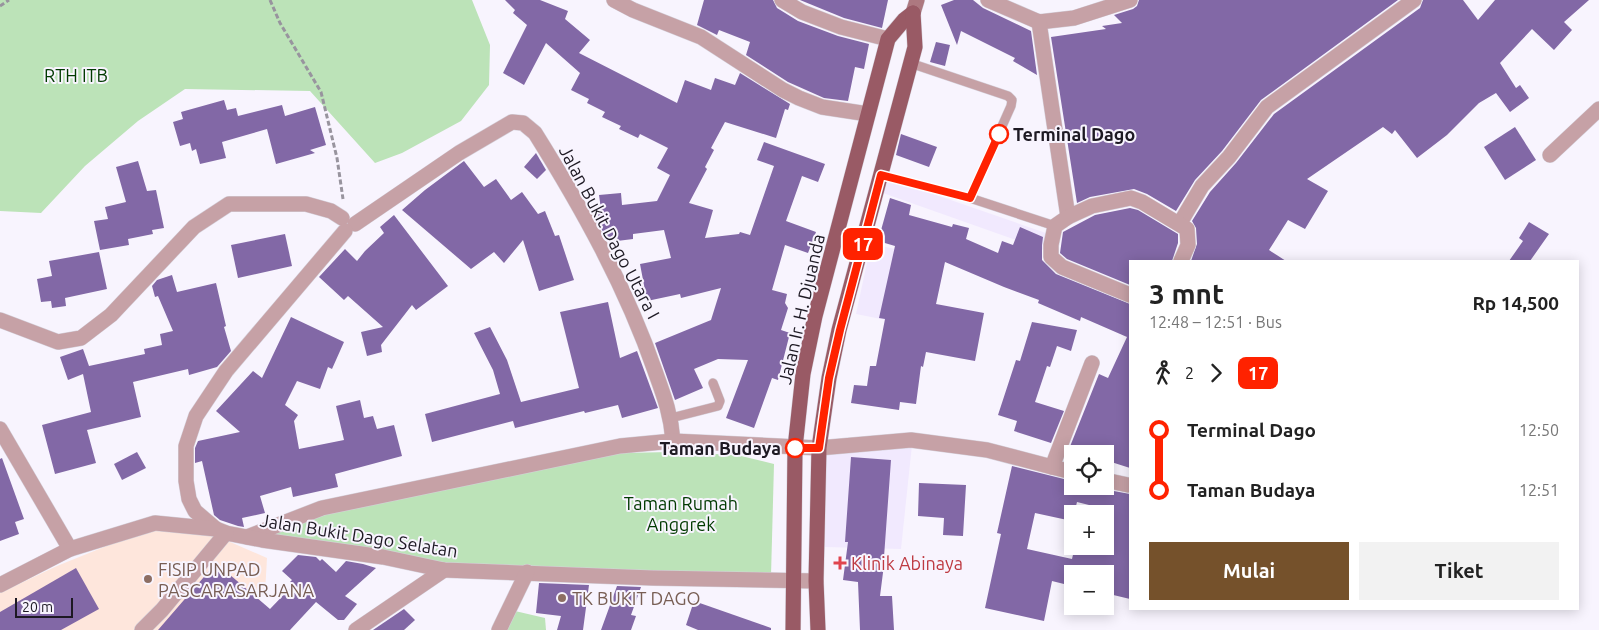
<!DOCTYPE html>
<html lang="id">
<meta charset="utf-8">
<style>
body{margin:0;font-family:Ubuntu,sans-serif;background:#f2f2f2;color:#222;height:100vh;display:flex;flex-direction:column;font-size:19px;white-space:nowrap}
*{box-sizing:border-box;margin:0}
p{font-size:16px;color:#767676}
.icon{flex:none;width:28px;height:28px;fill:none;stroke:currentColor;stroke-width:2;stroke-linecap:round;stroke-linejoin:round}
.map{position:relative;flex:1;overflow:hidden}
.drawer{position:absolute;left:1129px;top:260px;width:450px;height:350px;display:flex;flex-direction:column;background:#fff;border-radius:0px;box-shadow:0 2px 12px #0003}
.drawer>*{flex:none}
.badge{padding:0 10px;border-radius:8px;font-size:18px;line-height:32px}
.tools{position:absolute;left:1064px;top:445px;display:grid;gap:10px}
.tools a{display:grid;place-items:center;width:50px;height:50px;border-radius:0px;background:#fff;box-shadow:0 2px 12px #0003;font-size:25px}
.scale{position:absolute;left:15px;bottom:12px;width:58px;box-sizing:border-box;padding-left:5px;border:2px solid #1d1923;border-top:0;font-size:14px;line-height:18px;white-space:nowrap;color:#1d1923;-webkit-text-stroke:4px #f8f4fe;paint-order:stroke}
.map>.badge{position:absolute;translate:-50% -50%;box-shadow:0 0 0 2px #fff}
.legs{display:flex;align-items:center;gap:8px;height:55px;padding:0 20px;font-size:16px}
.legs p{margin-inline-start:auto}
.summary{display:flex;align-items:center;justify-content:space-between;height:85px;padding:0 20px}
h1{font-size:28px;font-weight:600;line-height:38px}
.button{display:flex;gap:10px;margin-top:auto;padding:10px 20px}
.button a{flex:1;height:58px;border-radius:0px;background:#75512b;color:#fff;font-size:20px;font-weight:600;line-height:58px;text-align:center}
.button a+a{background:#f2f2f2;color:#222}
ul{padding:0 20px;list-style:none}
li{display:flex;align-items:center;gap:18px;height:60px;font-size:19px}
li i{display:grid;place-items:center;width:8px;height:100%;margin:0 6px;background:currentColor}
li i::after{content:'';width:12px;height:12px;margin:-6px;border:4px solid;border-radius:50%;background:#fff}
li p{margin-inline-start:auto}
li:first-child i{background:linear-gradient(#0000 50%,currentColor 0)}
li:last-child i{background:linear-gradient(currentColor 50%,#0000 0)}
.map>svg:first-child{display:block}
.built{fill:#f1e9fe}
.education{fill:#fee6dc}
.green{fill:#bce3b8}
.building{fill:#8268a6;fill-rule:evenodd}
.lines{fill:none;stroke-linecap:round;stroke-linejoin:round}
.lane-casing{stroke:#d5d1db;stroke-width:10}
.street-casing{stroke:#d5d1db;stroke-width:16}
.secondary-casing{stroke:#d5d1db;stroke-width:16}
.primary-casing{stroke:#d5d1db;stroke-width:16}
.path{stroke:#98949e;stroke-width:3;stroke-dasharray:5 2.5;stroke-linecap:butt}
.lane{stroke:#c6a1a6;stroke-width:9}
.street{stroke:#c6a1a6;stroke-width:15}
.secondary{stroke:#ad7880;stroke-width:15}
.primary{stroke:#995a65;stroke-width:15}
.line-1-casing{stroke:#fff;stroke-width:11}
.line-1{stroke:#f20;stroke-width:8}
.stop-1-dot{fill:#fff;stroke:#f20;stroke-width:2.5}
.health-dot{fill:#e0444e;stroke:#f8f4fe;stroke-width:2}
.education-dot{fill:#8d6e63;stroke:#f8f4fe;stroke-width:2}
.labels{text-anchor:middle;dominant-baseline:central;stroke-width:4;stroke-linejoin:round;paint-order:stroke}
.park-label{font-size:18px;fill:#003a00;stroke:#f8f4fe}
.stop-label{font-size:18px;font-weight:bold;fill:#1d1923;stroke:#f8f4fe;text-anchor:start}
.street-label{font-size:18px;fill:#1d1923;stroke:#f8f4fe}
.health-label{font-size:18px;fill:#be3a42;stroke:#f8f4fe;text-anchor:start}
.education-label{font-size:18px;fill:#785e54;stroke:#f8f4fe;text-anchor:start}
</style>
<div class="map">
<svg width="1599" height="630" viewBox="0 0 1599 630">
<rect width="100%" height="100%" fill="#f8f4fe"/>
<!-- built -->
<g class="built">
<path d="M884,177l162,56 1,18 -164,-58z"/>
<path d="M871,244l74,15 -14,70 -75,-15z"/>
<path d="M912,445l-11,104 -76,-2 1,-93z"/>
</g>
<!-- education -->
<path class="education" d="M151,528l54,3 62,27 -2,35 -29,37h-236v-37l57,-27z"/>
<!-- green -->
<g class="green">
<path d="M0,0h472l18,45 -1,40 -28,36 -59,32 -27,10 -65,-72 -125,-2 -47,32 -53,45 -44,47 -41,-2z"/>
<path d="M671,452l66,3 37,9 -3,112 -324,-9 -175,-30v-6l51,-18 299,-60z"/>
<path d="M515,611l30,7 1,12h-39z"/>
</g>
<!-- building -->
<g class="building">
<path d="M505,0h35l28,11 -3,8 25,21 -11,13 98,50 8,-23 26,10 4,-12 20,7 5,-12 50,31 -2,6 -3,-1 -9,29 -51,-16 -14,26 3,2 -9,17 2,2 -18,34 24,7 -8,28 34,-4 1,-2 10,3 24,-69 -17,-6 7,-18 61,22 -7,18 -16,-6 -16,45 30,11 -8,21 -23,-8 -13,45 15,4 -2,9 3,5 -7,22 9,3 -12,47 -6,-2 -18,50 -28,-10 22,-58 -30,-1 -24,10 9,19 -28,12 -20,-57 56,-23 10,-32 -40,10 -1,-4 -33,7 -7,-37 31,-6 -7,-28 -31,4v5l-24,3 -11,-19 -1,-14h4l-2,-14 22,-2 1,12 35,-4 13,-26 -13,-7 11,-20 -28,-14 -2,4 -19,-9 2,-3 -19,-9 3,-5 -18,-9 2,-4 -18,-9 9,-17 -34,-30 -22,42 -21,-12 24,-48 -14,-12 2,-3z"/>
<path d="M704,0h69l4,8 21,13 40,15 31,8 -5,25 -9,-2 -7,34 -24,-3 -36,-16 -42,-27 4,-13 -31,-12 -2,5 -20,-10z"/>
<path d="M800,0h88l-6,28 -38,-10z"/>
<path d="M954,0h19l10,8 48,23 6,44 -24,-14 2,-3 -54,-27 -4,14 -16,-40z"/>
<path d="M1139,0h259l-137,100 -39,51 -27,29 -19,31 -29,-17 -13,-5 -44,8 -13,6 -26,-166 55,-8 -4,-3 20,-3 -8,-8 19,-6 4,-3z"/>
<path d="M1423,0h40l15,20 17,-20h94l-25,22 8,8 -18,20 -22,-21 -32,34 16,25 4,-3 9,13 -19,14 -14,-19 -17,10 -32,32 -30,23 -22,-28 -3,4 -9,-7 -76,52 21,12 -23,38 -17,-9 -19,30 17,11h-95l6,-17 -1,-16 -4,-7 18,-29 26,-29 38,-49 146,-106z"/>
<path d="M936,42l14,3 -5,21 -15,-4z"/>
<path d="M224,100l3,10 9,-2 2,8 44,-11 3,11 30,-9 11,38 -16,5 5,3 -39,11 -9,-35 -45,13 4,16 -26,6 -4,-15 -4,2 -2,-8 -10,3 -7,-24 10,-3 -2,-7z"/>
<path d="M1515,127l21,33 -31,20 -21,-33z"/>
<path d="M901,134l36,13 -8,20 -33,-12z"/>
<path d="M536,153l10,17 -9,9 -13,-12z"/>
<path d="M138,161l9,30 9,-1 8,38 -12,2 1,4 -25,5 1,6 -29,5 -6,-29 14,-2 -3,-12 21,-5 -10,-35z"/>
<path d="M464,161l20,26 12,-8 15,21 11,-8 16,22 7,-3 10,25 4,-1 15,45 -35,11 -16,-51 -19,23 -10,-11 -23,17 -69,-59 23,-20z"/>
<path d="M890,198l21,7 -2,10 43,12 1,-3 16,4 -3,11 32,14 4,-12 11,4 7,-18 23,10 -1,8v15l14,14 74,30v164l-25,-8v-6h-21l-15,-5 30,-75 9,4 19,-41 -46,-20 -1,4 -42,-18 1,-3 -35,-13 -59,-25 -9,42 48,9 -9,48 -49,-9 -3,15 -2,-1 -5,38 -16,-2 -1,8 -48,-7 3,-18 13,1 3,-20h6l9,-47 -6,-1 16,-72 -17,-5z"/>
<path d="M1130,208l8,2 40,24v9l-6,18h-42v24l-63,-26 -7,-6 3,-21 32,-17z"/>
<path d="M394,215l54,71 -32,24 -4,-5 -31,40 1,7 -15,4 -6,-24 22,-5 -35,-31 -4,4 -25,-23 26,-28 12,12 8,-10 19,-18 -4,-6z"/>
<path d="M1529,222l20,12 -19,27h-21l14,-20 -4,-3z"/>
<path d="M285,234l7,32 -54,12 -7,-33z"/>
<path d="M99,252l8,37 -42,9 1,8 -14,2 -1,-7 -10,1 -4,-23 15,-3 -3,-15z"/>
<path d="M172,275l5,17 39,-9 10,43 -2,1 7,24 -14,16 -28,8 -1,-6 -55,13 8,35 -54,13 9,33 -41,11 -13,-49 49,-13 -8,-38 -15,6 -8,-23 23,-8 6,17 56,-12 -1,-5 18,-4 -2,-11 13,-3 -15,-35 -3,1 -3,-11 5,-6z"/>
<path d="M608,302l12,56 17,-7 21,57 -36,10 -4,-13 -33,8 -1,-2 -69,17 -2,-7 -81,21 -7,-28 75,-20 -7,-24 -19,-37 16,-6 17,33 14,42 58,-14 -19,-76z"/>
<path d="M291,317l53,25 -12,27 -4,-2 -8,22 -23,-8 -12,24 13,10 -4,6 5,28 45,-9 -8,-34 24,-6 4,18 9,-2 4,13 17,-4 8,31 -67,18 3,13 -45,10 -2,-10 -31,9 5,17 -23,5 2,9 -6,-1 -18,-6 -6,-5 -12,-54 -7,2v-15l3,-7 42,-9 -24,-21 37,-40 9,7z"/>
<path d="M1032,322l45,8 -6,21 -14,-5 -7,21 -3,-1 -12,36 29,9 -13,32 -37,-12 3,-10 -19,-6 18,-55 4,1z"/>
<path d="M137,452l9,16 -24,12 -8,-16z"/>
<path d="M851,457l40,3 -7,97h1l-5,39h12l2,34h-34l-2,-48 -15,-2 5,-38h-3z"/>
<path d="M2,458l22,61 -9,3 4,12 -19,7v-82z"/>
<path d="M1012,466l60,15v5h26l5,3 27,5v105l-25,-6v-19h-33v12l-20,-5 -8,40 -59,-13 16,-74 -4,-1zM1077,502l28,7v37h-30l-3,13 -45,-10 8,-36 37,8v-7h2z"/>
<path d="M919,483l47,2 -3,51 -20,-1 1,-17 -26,-2z"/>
<path d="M298,555l18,2 4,4 2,-2 14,13 10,-11 17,3 13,4 -31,28 12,8 -13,16h-6l-22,-18 -26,28h-132l58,-67 54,46 24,-25 -4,-2 2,-2 -10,-9z"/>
<path d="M76,568l23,41 -38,21h-61v-18z"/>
<path d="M539,583l50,2 -6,45h-26l4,-14 -25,-3z"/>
<path d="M617,586l24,1 -10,28 5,1 -5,14h-30z"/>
<path d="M694,601l77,27v2h-73l-12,-5z"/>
<path d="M404,609l11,11 -11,10h-31z"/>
</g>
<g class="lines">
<!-- lane casing -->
<g class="lane-casing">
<g id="lane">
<path d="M881,175l89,23 41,-92 1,-6 -4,-4 -98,-33"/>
<path d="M970,198l85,28"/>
<path d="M671,418l47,-12 2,-5 -7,-18"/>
</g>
</g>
<!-- street casing -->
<g class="street-casing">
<g id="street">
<path d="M614,0l19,10 68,27 82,53 16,8 23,9 46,7"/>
<path d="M782,0l20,12 39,15 47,12"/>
<path d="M988,0l51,22 35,-4 56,-18"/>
<path d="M1039,22l29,195"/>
<path d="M1550,155l49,-46"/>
<path d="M1180,223l22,-37 27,-29 38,-50 147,-107"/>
<path d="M355,224l104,-71 53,-31 11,1 12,10c47,75 91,154 120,238 9,25 16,43 18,70"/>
<path d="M1130,295l-68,-28 -11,-10v-12l4,-19 13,-9 24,-11 39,-8 11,4 45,27 1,16 -7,16"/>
<path d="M0,320l58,22 23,-4 30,-23 83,-88 35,-23h77l25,7 11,7"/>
<path d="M0,429l70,120"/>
<path d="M1052,467l20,5"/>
<path d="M1105,480l23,5"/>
<path d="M216,529l-21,-18 -6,-12 -3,-18v-35l10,-30 30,-45 119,-140"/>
<path d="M247,537l75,-29 298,-62 53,-5 146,7 92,-8 76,10 65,17 40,-104"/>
<path d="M0,585l70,-36 85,-26 61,6 10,4 36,7 121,17 61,13 209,8 163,3"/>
<path d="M142,630l20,-20 64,-77"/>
<path d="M356,630l88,-60"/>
<path d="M499,630l28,-58"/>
</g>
</g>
<!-- secondary casing -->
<g class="secondary-casing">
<path id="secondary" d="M913,13l4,-13"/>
</g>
<!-- primary casing -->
<g class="primary-casing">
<g id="primary">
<path d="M793,630l2,-182 8,-74 12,-58 73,-277 16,-19 9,-7"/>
<path d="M818,630l-2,-49 3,-133 10,-70 10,-48 76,-283 -2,-34"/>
</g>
</g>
<!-- path -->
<g class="path">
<path d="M270,0l10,23 41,69 16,66 6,41"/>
<path d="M0,6l9,-6"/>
</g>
<!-- lane -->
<use href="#lane" class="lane"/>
<!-- street -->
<use href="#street" class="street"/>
<!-- secondary -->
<use href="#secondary" class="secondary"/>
<!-- primary -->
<use href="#primary" class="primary"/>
</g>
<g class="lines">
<!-- line-1 casing -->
<g class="line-1-casing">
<path id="line-1" d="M795,448h24l10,-70 11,-48 41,-155 89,23 29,-64"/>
</g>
<!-- line-1 -->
<use href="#line-1" class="line-1"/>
</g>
<!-- markers -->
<g class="stop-1-dot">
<circle cx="999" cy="134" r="9"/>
<circle cx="795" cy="448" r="9"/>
</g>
<path class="health-dot" d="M837.5 555.5h5v5h5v5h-5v5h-5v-5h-5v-5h5z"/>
<g class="education-dot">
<circle cx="148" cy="579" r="5"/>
<circle cx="562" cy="598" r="5"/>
</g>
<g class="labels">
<!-- park labels -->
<g class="park-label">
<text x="76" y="75">RTH ITB</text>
<text x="681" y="503">Taman Rumah<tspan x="681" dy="21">Anggrek</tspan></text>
</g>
<!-- stop labels -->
<g class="stop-label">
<text x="1013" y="134">Terminal Dago</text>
<text x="781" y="448" text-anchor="end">Taman Budaya</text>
</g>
<!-- street labels -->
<g class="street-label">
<text transform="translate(610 232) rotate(62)">Jalan Bukit Dago Utara I</text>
<text transform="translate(801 309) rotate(-77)">Jalan Ir. H. Djuanda</text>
<text transform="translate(359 535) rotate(9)">Jalan Bukit Dago Selatan</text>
</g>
<!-- health labels -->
<g class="health-label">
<text x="851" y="563">Klinik Abinaya</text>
</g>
<!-- education labels -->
<g class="education-label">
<text x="158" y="569">FISIP UNPAD<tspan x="158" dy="21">PASCARASARJANA</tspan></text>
<text x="572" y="598">TK BUKIT DAGO</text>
</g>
</g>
</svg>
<div class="tools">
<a><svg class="icon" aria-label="locate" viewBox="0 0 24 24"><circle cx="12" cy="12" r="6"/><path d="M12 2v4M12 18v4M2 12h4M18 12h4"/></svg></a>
<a>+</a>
<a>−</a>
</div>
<div class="scale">20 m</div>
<b class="badge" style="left:863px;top:244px;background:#f20;color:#fff">17</b>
<section class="drawer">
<div class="summary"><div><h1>3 mnt</h1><p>12:48 – 12:51 · Bus</p></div><b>Rp 14,500</b></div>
<div class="legs"><svg class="icon" aria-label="walk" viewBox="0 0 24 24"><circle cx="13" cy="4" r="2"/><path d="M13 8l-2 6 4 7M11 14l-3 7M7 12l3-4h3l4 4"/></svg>2<svg class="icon" aria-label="forward" viewBox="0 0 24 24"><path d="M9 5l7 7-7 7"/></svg><b class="badge" style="background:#f20;color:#fff">17</b></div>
<ul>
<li><i style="color:#f20"></i><b>Terminal Dago</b><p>12:50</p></li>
<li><i style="color:#f20"></i><b>Taman Budaya</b><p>12:51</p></li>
</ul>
<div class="button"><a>Mulai</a><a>Tiket</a></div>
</section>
</div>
